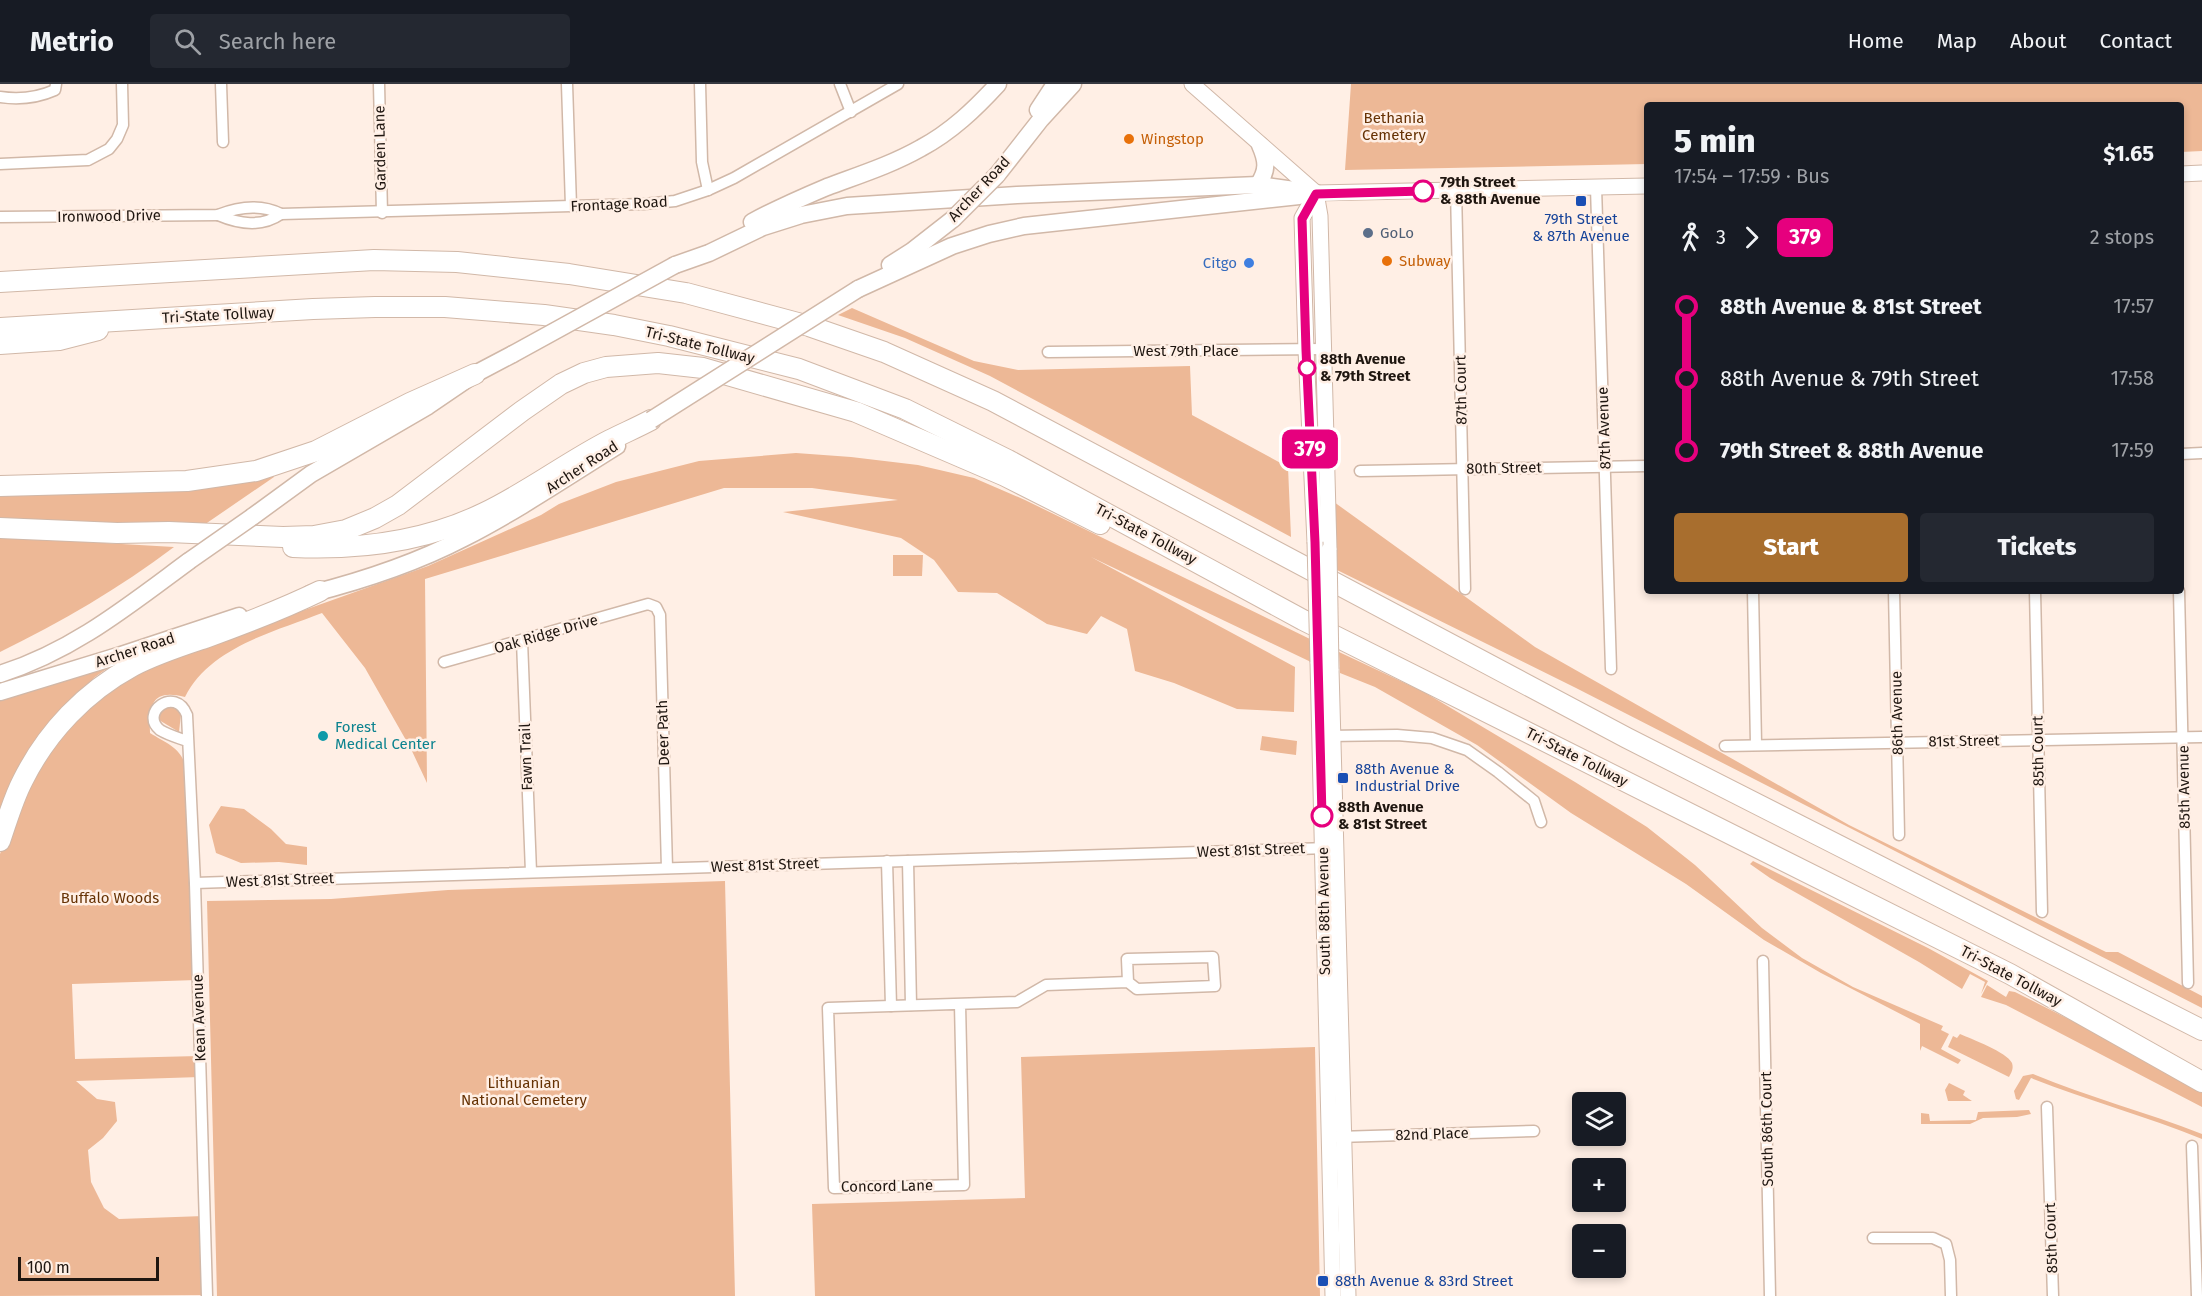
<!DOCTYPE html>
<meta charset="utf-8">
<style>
body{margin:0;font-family:"Fira Sans",sans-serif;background:#242831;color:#f1f3f6;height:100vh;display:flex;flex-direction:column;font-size:22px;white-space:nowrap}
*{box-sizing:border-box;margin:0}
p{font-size:20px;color:#9ea1a6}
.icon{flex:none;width:33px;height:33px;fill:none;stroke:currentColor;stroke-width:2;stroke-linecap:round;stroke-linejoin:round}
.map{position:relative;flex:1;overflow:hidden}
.sheet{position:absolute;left:1644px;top:18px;width:540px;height:492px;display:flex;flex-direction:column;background:#171b24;border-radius:6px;box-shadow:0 3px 9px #0003}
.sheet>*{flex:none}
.badge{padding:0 12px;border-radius:9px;font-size:21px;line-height:39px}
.tools{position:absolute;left:1572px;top:1008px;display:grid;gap:12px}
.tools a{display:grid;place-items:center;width:54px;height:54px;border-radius:6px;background:#171b24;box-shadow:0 3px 9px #0003;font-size:30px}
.scale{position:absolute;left:18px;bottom:15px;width:141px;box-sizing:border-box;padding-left:6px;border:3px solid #1f1610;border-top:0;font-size:16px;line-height:21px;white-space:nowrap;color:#1f1610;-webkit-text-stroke:4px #ffefe5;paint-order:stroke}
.map>.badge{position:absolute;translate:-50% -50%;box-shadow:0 0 0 3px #fff}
.legs{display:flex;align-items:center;gap:9px;height:66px;padding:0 30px;font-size:20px}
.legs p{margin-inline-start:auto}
.head{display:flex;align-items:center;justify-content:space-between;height:102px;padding:0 30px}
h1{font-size:33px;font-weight:800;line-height:45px}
.action{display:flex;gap:12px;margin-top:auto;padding:12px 30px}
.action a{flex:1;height:69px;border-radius:6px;background:#a86e2e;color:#fff;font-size:24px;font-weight:800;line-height:69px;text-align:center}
.action a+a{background:#242831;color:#f1f3f6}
ul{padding:0 30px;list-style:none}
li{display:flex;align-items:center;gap:21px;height:72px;font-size:22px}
li i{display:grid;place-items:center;width:9px;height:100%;margin:0 8px;background:currentColor}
li i::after{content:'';width:15px;height:15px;margin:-8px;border:4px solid;border-radius:50%;background:#171b24}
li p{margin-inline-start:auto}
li:first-child i{background:linear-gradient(#0000 50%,currentColor 0)}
li:last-child i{background:linear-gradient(currentColor 50%,#0000 0)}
header{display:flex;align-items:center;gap:36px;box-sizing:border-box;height:84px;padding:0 30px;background:#171b24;border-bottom:2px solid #363941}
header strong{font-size:28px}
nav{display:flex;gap:33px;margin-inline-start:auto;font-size:21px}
.search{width:420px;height:54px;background:#242831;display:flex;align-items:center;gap:15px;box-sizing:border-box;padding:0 21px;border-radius:6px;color:#9ea1a6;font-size:22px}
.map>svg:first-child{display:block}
.green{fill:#edb896}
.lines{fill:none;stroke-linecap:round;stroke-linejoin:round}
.street-casing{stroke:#d1b8a8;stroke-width:13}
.secondary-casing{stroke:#d1b8a8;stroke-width:17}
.primary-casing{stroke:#d1b8a8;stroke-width:19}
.highway-casing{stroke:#d1b8a8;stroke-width:22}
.street{stroke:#fff;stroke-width:10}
.secondary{stroke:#fff;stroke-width:15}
.primary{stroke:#fff;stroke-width:16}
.highway{stroke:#fff;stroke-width:20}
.secondary-bridge-casing{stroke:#d1b8a8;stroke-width:17;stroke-linecap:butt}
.primary-bridge-casing{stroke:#d1b8a8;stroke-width:19;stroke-linecap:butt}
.secondary-bridge{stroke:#fff;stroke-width:15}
.primary-bridge{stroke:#fff;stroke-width:16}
.line-1-casing{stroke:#fff;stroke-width:14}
.line-1{stroke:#e6007e;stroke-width:9}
.food-dot{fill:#e8710a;stroke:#ffefe5;stroke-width:2}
.stop-1-dot{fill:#fff;stroke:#e6007e;stroke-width:3}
.transit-dot{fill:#1a4fb4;stroke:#ffefe5;stroke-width:2}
.service-dot{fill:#5c6f8a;stroke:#ffefe5;stroke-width:2}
.shop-dot{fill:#3f7fe0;stroke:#ffefe5;stroke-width:2}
.culture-dot{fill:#0f9aa8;stroke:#ffefe5;stroke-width:2}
.labels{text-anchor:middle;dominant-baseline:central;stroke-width:5;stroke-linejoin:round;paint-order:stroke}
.park-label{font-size:15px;fill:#663204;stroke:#ffefe5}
.food-label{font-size:15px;fill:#c56008;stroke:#ffefe5;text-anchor:start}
.street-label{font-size:15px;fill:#1f1610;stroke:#ffefe5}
.stop-label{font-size:15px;font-weight:bold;fill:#1f1610;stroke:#ffefe5;text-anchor:start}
.transit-label{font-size:15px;fill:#164399;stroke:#ffefe5;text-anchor:start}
.service-label{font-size:15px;fill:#4e5e75;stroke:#ffefe5;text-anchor:start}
.shop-label{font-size:15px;fill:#366cbe;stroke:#ffefe5;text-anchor:end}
.culture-label{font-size:15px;fill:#0d838f;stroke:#ffefe5;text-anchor:start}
</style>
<header>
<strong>Metrio</strong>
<div class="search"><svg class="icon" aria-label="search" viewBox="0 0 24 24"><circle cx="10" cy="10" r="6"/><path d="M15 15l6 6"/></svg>Search here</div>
<nav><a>Home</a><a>Map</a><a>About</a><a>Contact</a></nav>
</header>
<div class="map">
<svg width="2202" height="1212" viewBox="0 0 2202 1212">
<rect width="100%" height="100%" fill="#ffefe5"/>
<!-- green -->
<g class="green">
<path d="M1351,0h851v67l-21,1v-47h-534v59l-302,6z"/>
<path d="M852,224l122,53 44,9 172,-4 2,49 96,52 3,70 -301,-161 -85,-38 -67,-23z"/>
<path d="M796,369l55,4 67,8 56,13 51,22 285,139 1,23 -220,-105 204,110 -1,45 -57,-3 -63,-26 -39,-12 -8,-42 -26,-13 -14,18 -40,-10 -50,-31 -39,-1 -24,-32 -33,-22 -118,-26 115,-12 -86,-12h-88l-299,91 2,204 -16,-34 -46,-81 -43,-55c-48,19 -112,34 -137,84 -33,-8 -36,7 -35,36 16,10 32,15 36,35l11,212 -125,4 3,75 124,-3 1,21 -124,4 21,18 18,3 2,19 -14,17 -15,12 3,32 13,26 15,11 85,-3 3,79 -207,1v-442l17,-49 31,-60 82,-73 298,-106 113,-51 18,-11 57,-22 83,-21z"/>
<path d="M272,387l2,6 -73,50 -201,-5v-26l107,-5z"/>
<path d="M1334,418l201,145 314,178 257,127h12l84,44v12l-626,-320 -239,-118z"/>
<path d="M0,453l174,10c-54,41 -113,75 -174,105z"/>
<path d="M893,471h30l-1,21h-29z"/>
<path d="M1339,568l85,40 151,90 72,45 48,38 67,63 40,30 51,29 90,39 -2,4 8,4 -8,15 20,11 -3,4 -36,-18 -2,5v-27l-99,-51 -57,-33 -78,-56 -115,-71 -94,-68 -102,-58 -35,-14z"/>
<path d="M115,579l-20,14 -32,32 -63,119v-129z"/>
<path d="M174,622l7,8 -2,18 -20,-12v-7l2,-6z"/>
<path d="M1262,652l35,5 -1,14 -36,-5z"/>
<path d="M221,722l23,3 27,20 15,15 21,3v18l-28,-3 -38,1 -25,-10 -7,-28z"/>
<path d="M1753,777l175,87 60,33 -7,13 4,-12 -15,-8 -8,15 -43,-27 -149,-84 -20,-14z"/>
<path d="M725,797l10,415h-518l-10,-395 124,-2 117,-9z"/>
<path d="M1987,901l19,12 3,-6 6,1 95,48 92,53v14l-196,-102 -25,-8z"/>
<path d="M1960,950c11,5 47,18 52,29 2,6 -1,10 -3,14l-61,-30 5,-11 4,2z"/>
<path d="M1315,963l5,249h-505l-3,-92 213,-6 -4,-141z"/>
<path d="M2033,990c55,23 113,38 169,60v5c-56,-23 -115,-39 -171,-61l-12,22 -3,-1 -2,-8 9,-15z"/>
<path d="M1949,999l16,8 -2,4 9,6h-24l-3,-11z"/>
<path d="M2029,1026l2,4 -14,3 -34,1 -13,6h-49v-11l8,1 1,7 46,-1 2,-8z"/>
</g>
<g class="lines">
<!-- street casing -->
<g class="street-casing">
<g id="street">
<path d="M221,0l2,58"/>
<path d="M379,0l3,129"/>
<path d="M567,0l4,122"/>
<path d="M700,0l2,78 6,28"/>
<path d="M840,0l11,28"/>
<path d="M0,13c20,3 37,1 55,-7l1,-6"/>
<path d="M0,80l88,-4 21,-11 8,-10 6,-14 -1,-41"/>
<path d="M1596,103l15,482"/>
<path d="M1456,106l9,399"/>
<path d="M218,131c21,9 43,13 63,-1"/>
<path d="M0,133l218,-2c20,-8 43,-11 63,-1l363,-10 31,-3 33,-11 26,-12 164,-94"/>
<path d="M1048,268l276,-3"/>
<path d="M2181,370l21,-1"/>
<path d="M1360,387l287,-5"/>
<path d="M1753,507l3,153"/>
<path d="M1894,507l5,244"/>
<path d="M2035,507l7,321"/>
<path d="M2179,507l9,392"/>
<path d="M522,557l9,231"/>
<path d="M444,578l204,-58 8,3 4,8 7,253"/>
<path d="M1328,652l69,-1 35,3 35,12 31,22 36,29 7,21"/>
<path d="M187,657c-8,-3 -19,-6 -27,-11 -21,-17 15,-45 27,-15l8,168 12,413"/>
<path d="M1725,662l477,-9"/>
<path d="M887,777l4,145"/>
<path d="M908,777l3,144"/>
<path d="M195,799l1134,-35"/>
<path d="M1763,877l7,335"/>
<path d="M960,920l4,181 -130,3 -6,-180 189,-6 29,-17 82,-3 9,7 78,-3 -2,-29 -86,2 1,23"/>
<path d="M2047,1023l6,189"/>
<path d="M1338,1053l196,-6"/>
<path d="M2192,1062l5,150"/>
<path d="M1873,1154h60l13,6 4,16 1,36"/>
</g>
</g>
<!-- secondary casing -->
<g class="secondary-casing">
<g id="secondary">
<path d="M1192,0l124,109"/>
<path d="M2181,90l21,-1"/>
<path d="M1316,109l4,23 9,334"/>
<path d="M1316,109l331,-7"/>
<path d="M1315,458l-9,-192 -4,-132 14,-25"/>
<path d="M1318,578l15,634"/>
<path d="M1331,585l17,627"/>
</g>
</g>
<!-- primary casing -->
<g class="primary-casing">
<g id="primary">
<path d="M1038,26l17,-26"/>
<path d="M997,91l44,-56 32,-35"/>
<path d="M1258,101c10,-15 9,-24 2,-40"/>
<path d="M752,138c24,-13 49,-24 75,-35 32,-12 64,-22 94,-39 30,-16 54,-39 77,-64"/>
<path d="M675,181l34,-12 54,-26 38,-12 46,-9 170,-11 241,-10 58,8"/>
<path d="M890,181l22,-14 41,-32"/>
<path d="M858,205l94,-43 37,-12 35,-8 275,-30"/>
<path d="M252,433l59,-43 117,-68 47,-32 38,-20"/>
<path d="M310,510c51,-13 108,-32 154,-56 53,-27 103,-61 153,-92"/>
<path d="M0,590c73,-23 128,-68 189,-113"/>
<path d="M0,608l121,-37 118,-39"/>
</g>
</g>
<!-- highway casing -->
<g class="highway-casing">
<g id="highway">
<path d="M0,198l374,-22 83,2 112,12 117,19 123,33 75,26 109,49 634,337 575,292"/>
<path d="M0,244l313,-19 62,-2h70l99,8 70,10 55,11 130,33 106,40 103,51 295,160 707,354 192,108"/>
<path d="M0,260l59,-4 39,-10"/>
<path d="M0,402l187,-5 69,-10 60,-20 94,-48 65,-29"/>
<path d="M0,444l117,5 52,-1 114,5 31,-1 32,-6 29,-12 23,-13 124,-94 39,-27 23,-11 22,-6 52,-4 45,5 153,44 149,64 95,48"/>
<path d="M293,463c66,3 131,-5 191,-34 44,-21 83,-51 126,-73 14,-7 28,-13 41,-20"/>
<path d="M0,757c7,-20 13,-42 23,-61 24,-48 62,-88 110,-114 23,-12 48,-20 72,-28 39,-14 78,-29 115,-47"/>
</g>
</g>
<!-- street -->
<use href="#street" class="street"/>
<!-- secondary -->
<use href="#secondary" class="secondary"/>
<!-- primary -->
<use href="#primary" class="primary"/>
<!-- highway -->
<use href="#highway" class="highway"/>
<!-- secondary-bridge casing -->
<g class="secondary-bridge-casing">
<g id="secondary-bridge">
<path d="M1315,458l3,120"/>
<path d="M1329,466l2,119"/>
</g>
</g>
<!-- primary-bridge casing -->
<g class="primary-bridge-casing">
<g id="primary-bridge">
<path d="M953,135l44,-44"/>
<path d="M513,270l162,-89"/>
<path d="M651,336l207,-131"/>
<path d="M189,477l63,-44"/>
</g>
</g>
<!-- secondary-bridge -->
<use href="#secondary-bridge" class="secondary-bridge"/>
<!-- primary-bridge -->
<use href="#primary-bridge" class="primary-bridge"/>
</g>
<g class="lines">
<!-- line-1 casing -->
<g class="line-1-casing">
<path id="line-1" d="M1322,732l-7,-274 -9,-192 -4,-131 14,-25 107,-3"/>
</g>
<!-- line-1 -->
<use href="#line-1" class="line-1"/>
</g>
<!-- markers -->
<g class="food-dot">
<circle cx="1129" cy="55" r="6"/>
<circle cx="1387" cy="177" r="6"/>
</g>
<g class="stop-1-dot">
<circle cx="1423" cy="107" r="10"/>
<circle cx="1307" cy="284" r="8"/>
<circle cx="1322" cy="732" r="10"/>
</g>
<g class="transit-dot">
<rect x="1575" y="111" width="12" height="12" rx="3"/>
<rect x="1337" y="688" width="12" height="12" rx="3"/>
<rect x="1317" y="1191" width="12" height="12" rx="3"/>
</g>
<circle class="service-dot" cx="1368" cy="149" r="6"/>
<circle class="shop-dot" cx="1249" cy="179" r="6"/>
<circle class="culture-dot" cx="323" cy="652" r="6"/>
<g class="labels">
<!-- park labels -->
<g class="park-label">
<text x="1394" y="34">Bethania<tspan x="1394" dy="17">Cemetery</tspan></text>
<text x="110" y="814">Buffalo Woods</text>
<text x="524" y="999">Lithuanian<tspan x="524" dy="17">National Cemetery</tspan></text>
</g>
<!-- food labels -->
<g class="food-label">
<text x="1141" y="55">Wingstop</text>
<text x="1399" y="177">Subway</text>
</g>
<!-- street labels -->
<g class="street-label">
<text transform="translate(380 64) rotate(-91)">Garden Lane</text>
<text transform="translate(979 105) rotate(-47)">Archer Road</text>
<text transform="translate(619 120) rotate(-3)">Frontage Road</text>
<text transform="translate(109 132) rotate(-1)">Ironwood Drive</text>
<text transform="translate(218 231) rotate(-3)">Tri-State Tollway</text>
<text transform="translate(700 261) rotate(14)">Tri-State Tollway</text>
<text x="1186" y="267">West 79th Place</text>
<text transform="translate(1461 306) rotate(-91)">87th Court</text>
<text transform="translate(1604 344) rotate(-92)">87th Avenue</text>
<text transform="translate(582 383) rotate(-33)">Archer Road</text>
<text transform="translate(1504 384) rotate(-1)">80th Street</text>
<text transform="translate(1146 450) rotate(28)">Tri-State Tollway</text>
<text transform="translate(546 550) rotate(-16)">Oak Ridge Drive</text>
<text transform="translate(135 566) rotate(-18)">Archer Road</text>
<text transform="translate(1897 629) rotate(-91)">86th Avenue</text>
<text transform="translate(663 649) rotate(-92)">Deer Path</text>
<text transform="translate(1964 657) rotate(-1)">81st Street</text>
<text transform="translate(2038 667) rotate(-91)">85th Court</text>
<text transform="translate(526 673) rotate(-92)">Fawn Trail</text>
<text transform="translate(1577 673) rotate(27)">Tri-State Tollway</text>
<text transform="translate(2184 703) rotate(-91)">85th Avenue</text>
<text transform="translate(1251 766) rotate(-2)">West 81st Street</text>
<text transform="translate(765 781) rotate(-2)">West 81st Street</text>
<text transform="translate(280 796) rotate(-2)">West 81st Street</text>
<text transform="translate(1324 827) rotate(-91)">South 88th Avenue</text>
<text transform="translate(2011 892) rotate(28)">Tri-State Tollway</text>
<text transform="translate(199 934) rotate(-92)">Kean Avenue</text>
<text transform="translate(1767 1045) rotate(-91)">South 86th Court</text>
<text transform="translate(1432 1050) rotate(-2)">82nd Place</text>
<text transform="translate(887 1102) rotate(-1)">Concord Lane</text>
<text transform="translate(2051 1154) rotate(-92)">85th Court</text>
</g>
<!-- stop labels -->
<g class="stop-label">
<text x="1440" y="98">79th Street<tspan x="1440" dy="17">&amp; 88th Avenue</tspan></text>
<text x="1320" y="275">88th Avenue<tspan x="1320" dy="17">&amp; 79th Street</tspan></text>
<text x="1338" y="723">88th Avenue<tspan x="1338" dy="17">&amp; 81st Street</tspan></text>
</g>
<!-- transit labels -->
<g class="transit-label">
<text x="1581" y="135" text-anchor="middle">79th Street<tspan x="1581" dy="17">&amp; 87th Avenue</tspan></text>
<text x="1355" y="685">88th Avenue &amp;<tspan x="1355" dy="17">Industrial Drive</tspan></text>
<text x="1335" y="1197">88th Avenue &amp; 83rd Street</text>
</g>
<!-- service labels -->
<g class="service-label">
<text x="1380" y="149">GoLo</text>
</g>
<!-- shop labels -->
<g class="shop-label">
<text x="1237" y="179">Citgo</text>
</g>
<!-- culture labels -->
<g class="culture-label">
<text x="335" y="643">Forest<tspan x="335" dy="17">Medical Center</tspan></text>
</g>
</g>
</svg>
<div class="tools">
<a><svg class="icon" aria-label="layers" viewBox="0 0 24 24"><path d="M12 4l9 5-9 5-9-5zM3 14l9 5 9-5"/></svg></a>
<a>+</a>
<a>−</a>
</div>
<div class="scale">100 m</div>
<b class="badge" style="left:1310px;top:365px;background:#e6007e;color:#fff">379</b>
<section class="sheet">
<div class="head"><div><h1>5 min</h1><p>17:54 – 17:59 · Bus</p></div><b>$1.65</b></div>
<div class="legs"><svg class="icon" aria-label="walk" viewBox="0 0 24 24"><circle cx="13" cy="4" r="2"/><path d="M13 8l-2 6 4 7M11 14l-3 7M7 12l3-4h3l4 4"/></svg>3<svg class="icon" aria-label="forward" viewBox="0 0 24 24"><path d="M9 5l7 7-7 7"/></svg><b class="badge" style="background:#e6007e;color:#fff">379</b><p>2 stops</p></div>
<ul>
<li><i style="color:#e6007e"></i><b>88th Avenue &amp; 81st Street</b><p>17:57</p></li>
<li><i style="color:#e6007e"></i><span>88th Avenue &amp; 79th Street</span><p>17:58</p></li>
<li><i style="color:#e6007e"></i><b>79th Street &amp; 88th Avenue</b><p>17:59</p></li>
</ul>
<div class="action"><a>Start</a><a>Tickets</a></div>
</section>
</div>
